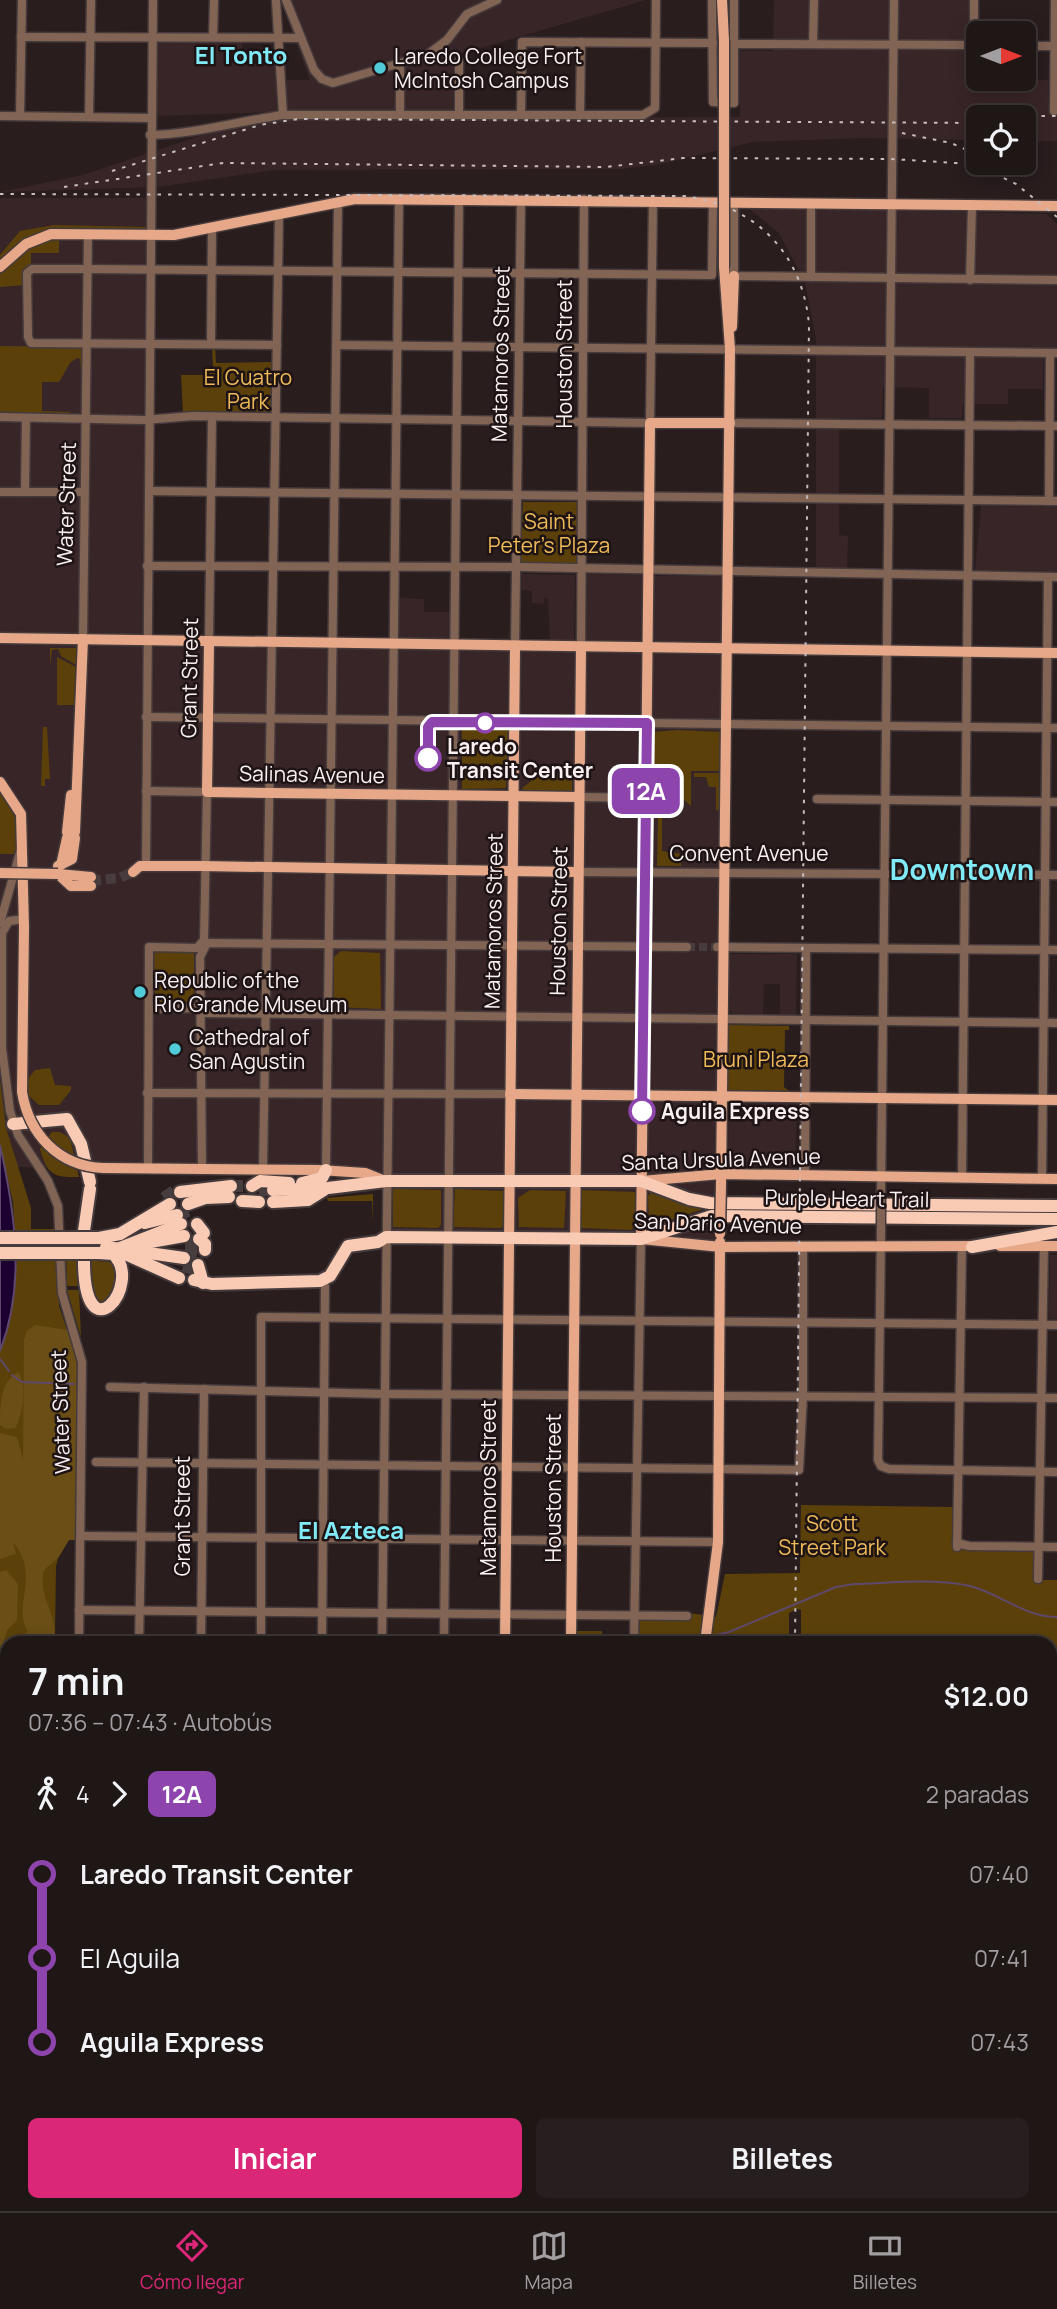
<!DOCTYPE html>
<html lang="es">
<meta charset="utf-8">
<style>
body{margin:0;font-family:Manrope,sans-serif;background:#271f1f;color:#f1f3f6;height:100vh;display:flex;flex-direction:column;font-size:26px;white-space:nowrap}
*{box-sizing:border-box;margin:0}
p{font-size:23px;color:#a19fa1}
.icon{flex:none;width:38px;height:38px;fill:none;stroke:currentColor;stroke-width:2;stroke-linecap:round;stroke-linejoin:round}
.map{position:relative;flex:1;overflow:hidden}
.drawer{position:absolute;left:0px;top:1636px;width:1057px;height:576px;display:flex;flex-direction:column;background:#1f1616;border-radius:21px 21px 0 0;box-shadow:0 4px 18px #0003,0 0 0 2px #3c3535}
.drawer>*{flex:none}
.badge{padding:0 14px;border-radius:10px;font-size:24px;line-height:46px}
.needle{width:46px;rotate:90deg}
.fabs{position:absolute;left:966px;top:21px;display:grid;gap:14px}
.fabs a{display:grid;place-items:center;width:70px;height:70px;border-radius:10px;background:#1f1616;box-shadow:0 4px 18px #0003,0 0 0 2px #3c3535;font-size:35px}
.map>.badge{position:absolute;translate:-50% -50%;box-shadow:0 0 0 4px #fff}
.legs{display:flex;align-items:center;gap:10px;height:77px;padding:0 28px;font-size:23px}
.legs p{margin-inline-start:auto}
.headline{display:flex;align-items:center;justify-content:space-between;height:119px;padding:0 28px}
h1{font-size:38px;font-weight:700;line-height:52px}
.cta{display:flex;gap:14px;margin-top:auto;padding:14px 28px}
.cta a{flex:1;height:80px;border-radius:10px;background:#db2777;color:#fff;font-size:28px;font-weight:700;line-height:80px;text-align:center}
.cta a+a{background:#271f1f;color:#f1f3f6}
ul{padding:0 28px;list-style:none}
li{display:flex;align-items:center;gap:24px;height:84px;font-size:26px}
li i{display:grid;place-items:center;width:10px;height:100%;margin:0 9px;background:currentColor}
li i::after{content:'';width:18px;height:18px;margin:-9px;border:5px solid;border-radius:50%;background:#1f1616}
li p{margin-inline-start:auto}
li:first-child i{background:linear-gradient(#0000 50%,currentColor 0)}
li:last-child i{background:linear-gradient(currentColor 50%,#0000 0)}
.menu{display:flex;justify-content:space-around;align-items:center;height:98px;border-top:2px solid #3c3535;background:#1f1616;font-size:19px;color:#a19fa1}
.menu a{display:grid;justify-items:center;gap:4px}
.menu .selected{color:#db2777}
.map>svg:first-child{display:block}
.built{fill:#382527}
.green{fill:#5b4109}
.forest{fill:#6a4e16}
.water{fill:#1b0031;stroke:#5e486b;stroke-width:2}
.lines{fill:none;stroke-linecap:round;stroke-linejoin:round}
.stream{stroke:#5e486b;stroke-width:2}
.minor-tunnel{stroke:#483d3e;stroke-width:8;stroke-dasharray:8 4;stroke-linecap:butt}
.major-tunnel{stroke:#483d3e;stroke-width:10;stroke-dasharray:10 5;stroke-linecap:butt}
.highway-tunnel{stroke:#483d3e;stroke-width:12;stroke-dasharray:12 6;stroke-linecap:butt}
.minor-casing{stroke:#463b3c;stroke-width:11}
.major-casing{stroke:#463b3c;stroke-width:13}
.highway-casing{stroke:#463b3c;stroke-width:16}
.minor{stroke:#826455;stroke-width:8}
.major{stroke:#e6a889;stroke-width:10}
.highway{stroke:#f9cbb5;stroke-width:12}
.rail{stroke:#c7bdbe;stroke-width:2;stroke-dasharray:3.5 7;stroke-linecap:butt}
.minor-bridge-casing{stroke:#463b3c;stroke-width:11;stroke-linecap:butt}
.major-bridge-casing{stroke:#463b3c;stroke-width:13;stroke-linecap:butt}
.highway-bridge-casing{stroke:#463b3c;stroke-width:16;stroke-linecap:butt}
.minor-bridge{stroke:#826455;stroke-width:8}
.major-bridge{stroke:#e6a889;stroke-width:10}
.highway-bridge{stroke:#f9cbb5;stroke-width:12}
.line-1-casing{stroke:#fff;stroke-width:16}
.line-1{stroke:#8e44ad;stroke-width:10}
.poi-dot{fill:#52cbd9;stroke:#1f1415;stroke-width:2.5}
.stop-1-dot{fill:#fff;stroke:#8e44ad;stroke-width:3.5}
.labels{text-anchor:middle;dominant-baseline:central;stroke-width:5;stroke-linejoin:round;paint-order:stroke}
.poi-label{font-size:21px;fill:#f9f0f1;stroke:#1f1415;text-anchor:start}
.street-label{font-size:21px;fill:#f9f0f1;stroke:#1f1415}
.park-label{font-size:21px;fill:#efba58;stroke:#1f1415}
.stop-label{font-size:21px;font-weight:bold;fill:#f9f0f1;stroke:#1f1415;text-anchor:start}
.quarter-label{font-size:24px;font-weight:bold;fill:#80ebf7;stroke:#1f1415}
.district-label{font-size:28px;font-weight:bold;fill:#80ebf7;stroke:#1f1415}
</style>
<div class="map">
<svg width="1057" height="2211" viewBox="0 0 1057 2211">
<rect width="100%" height="100%" fill="#291d1e"/>
<!-- built -->
<g class="built">
<path d="M280,0h366l-193,56v57l-166,-1v-32h23z"/>
<path d="M774,0h195l-1,51 10,1v27l70,1v29h9v32h-33v-24h-46v23l-117,-2 -108,4 -92,22 -39,5 -347,1 -117,17 -158,5 83,-17 152,-51 36,-6 469,-1v-66h33z"/>
<path d="M242,42l1,22 32,1 2,47 -122,4 3,-73z"/>
<path d="M0,198h150l-3,441 580,10 -7,598 -334,-10v-56l-21,-8 -360,-6 -5,-22z"/>
<path d="M747,207l299,7 11,10v126l-14,10v29h-35v15h-45l-1,14h-33v-30l-46,-1 -1,31h-43v117l9,1 -1,33 -31,-1v-229l-11,-57 -26,-49z"/>
<path d="M981,506l76,1v64l-82,-1z"/>
<path d="M522,574l53,1 -1,66h-24l-2,-43h-4v6l-12,-1v-12l-10,-1z"/>
<path d="M587,574l56,1 -1,67h-56z"/>
<path d="M653,576h69v68l-70,-1z"/>
<path d="M398,598l26,1v13h26l-1,28h-50z"/>
<path d="M729,954h68l-1,62h-16v-32h-16l-1,30 -30,-1 -3,-2z"/>
<path d="M729,1103l68,1 -2,63 -65,-2 -2,-6z"/>
<path d="M1050,1255h7v64l-8,-1z"/>
<path d="M7,2138v67h65l-3,6h-69v-71z"/>
<path d="M695,2205h34l1,3h35v3h-70z"/>
</g>
<!-- green -->
<g class="green">
<path d="M54,225l92,2v4h-97l-29,13 -20,18v-7l20,-24z"/>
<path d="M84,238l-25,1v14h-28v14l-6,5v13l-25,2v-14c29,-29 43,-34 84,-35z"/>
<path d="M0,346l84,1 1,28 -4,-1 -1,-15 -3,-1 -7,5 -11,19h-17v29l28,1v3h-70z"/>
<path d="M212,346h3l1,17 59,-1 -1,49 -2,3 -89,-1 -2,-38h26l6,-7z"/>
<path d="M523,502h54v63l-56,-2z"/>
<path d="M50,648h26v17l-15,-9 -3,-7 -6,1 -2,15z"/>
<path d="M57,657l19,10 -2,38h-17z"/>
<path d="M43,727h4l3,52h-5v7h-4z"/>
<path d="M462,728l46,1 -2,59 -44,1z"/>
<path d="M678,730l42,2 -1,39h-28v35l-9,-8v-7h-16l-1,-14h-12l1,-45z"/>
<path d="M569,763h3v28h-48l-2,-3 8,-6 1,-10 38,1z"/>
<path d="M694,773h25v37h-3v-23h-7l-3,-10h-12z"/>
<path d="M0,787c14,20 27,43 15,67h-15z"/>
<path d="M658,815h4v36l19,3v12h-24z"/>
<path d="M157,951l37,2v49h-39l-1,-48z"/>
<path d="M341,951l39,2 1,56 -47,-2v-50z"/>
<path d="M728,1025l61,1v4h-4l-1,57 5,4 -62,-1z"/>
<path d="M50,1068l5,17 16,1v4l-12,15h-20l-11,-10 -2,-14 9,-11z"/>
<path d="M0,1080l6,48 25,80v21h26l2,77 19,56 -1,178h-8l-11,18 -2,9 -1,68 -11,8h-37v96h-7v-388l17,-90 -4,-59 -13,-57z"/>
<path d="M52,1132h8l10,6 9,39c-26,1 -32,-3 -39,-28z"/>
<path d="M393,1189l48,1v35l-3,3 -45,-1z"/>
<path d="M455,1189l49,2v34l-3,3 -48,-1z"/>
<path d="M530,1190l36,1 -2,37 -45,-1 -1,-29z"/>
<path d="M581,1190l54,2v34l-4,4 -50,-2z"/>
<path d="M652,1191l51,18 -50,17 -4,-5 -1,-25z"/>
<path d="M373,1194v30l-1,-23h-44l-1,-3z"/>
<path d="M66,1255h14l-1,31h-12z"/>
<path d="M90,1255l7,6 13,1 6,4v29l-16,10 -12,-13z"/>
<path d="M67,1290h12l2,47z"/>
<path d="M801,1505l152,2 -1,42 83,1 1,30h21v105h-7v-42h-49l-3,-7 -13,-1 -4,8h-180v-33l-4,-1 -8,4v30h-152l3,-24 48,-1 1,-5 27,4 9,-43 75,-1z"/>
<path d="M577,1631h25l1,12h-26z"/>
<path d="M7,1817v161h-7v-160z"/>
</g>
<!-- forest -->
<g class="forest">
<path d="M35,1325l33,5 10,32 -1,178h-8l-11,18 -14,12c-6,27 11,40 11,65l-11,8h-20l1,-10 3,-1c-17,-27 14,-55 -15,-90l3,12 -16,5v-126l17,4 6,22 1,-119 3,-9z"/>
<path d="M18,1372c9,11 5,44 -3,56l-9,1 -6,-4c0,-18 0,-44 18,-53z"/>
<path d="M6,1570l12,14 -1,36 -10,10 -7,23v-81z"/>
<path d="M7,1651v38l-7,9v-20z"/>
<path d="M0,1922l7,3v53h-7z"/>
</g>
<!-- water -->
<path class="water" d="M0,1145c15,68 26,139 0,206z"/>
<g class="lines">
<!-- stream -->
<g class="stream">
<path d="M0,1359l9,12"/>
<path d="M12,1375l10,7 52,2"/>
<path d="M711,1636l18,-4 107,-45 18,-3c37,-1 79,-6 116,2 31,8 54,31 87,31"/>
<path d="M676,1643l26,-7"/>
<path d="M0,1945l7,3"/>
</g>
<!-- minor-tunnel -->
<path class="minor-tunnel" d="M687,947h30"/>
<!-- major-tunnel -->
<path class="major-tunnel" d="M91,881l28,-3 14,-6"/>
<!-- highway-tunnel -->
<g class="highway-tunnel">
<path d="M231,1186h15"/>
<path d="M259,1190h14"/>
<path d="M164,1198l13,-9"/>
<path d="M177,1215l14,-5"/>
<path d="M185,1245l15,-1"/>
<path d="M185,1253l15,2"/>
<path d="M183,1266l15,4"/>
</g>
<!-- minor casing -->
<g class="minor-casing">
<g id="minor">
<path d="M286,0l28,70 8,9 11,4 94,-28 20,-15 20,-26 30,-14"/>
<path d="M712,0l1,102 21,1v-103"/>
<path d="M276,1l7,114"/>
<path d="M21,37l280,1"/>
<path d="M213,37l1,-37"/>
<path d="M734,44l244,1"/>
<path d="M813,44l1,-44"/>
<path d="M974,45v-45"/>
<path d="M1024,46h33"/>
<path d="M459,61v54"/>
<path d="M400,109v-44"/>
<path d="M1054,111l1,-111"/>
<path d="M521,114l1,-72 191,1"/>
<path d="M580,115l1,-73"/>
<path d="M0,116l150,2"/>
<path d="M20,116l2,-116"/>
<path d="M89,117l2,-117"/>
<path d="M150,135c46,-1 88,-14 133,-20h360l12,-7 1,-108"/>
<path d="M734,204v72l323,4"/>
<path d="M811,277v-73"/>
<path d="M970,280l2,-74"/>
<path d="M211,344l1,-115"/>
<path d="M277,345l-246,-2 -3,-6 -1,-64 5,-4h56l624,6 1,-72"/>
<path d="M337,345l720,8"/>
<path d="M0,417l144,3 49,-4 457,7 3,-223"/>
<path d="M730,423l327,3"/>
<path d="M149,491l908,10"/>
<path d="M0,492h83"/>
<path d="M25,492l1,-74"/>
<path d="M1049,501l1,-148"/>
<path d="M147,566l375,1 535,10"/>
<path d="M83,639l5,-405"/>
<path d="M209,642l3,-225"/>
<path d="M515,647l6,-447"/>
<path d="M581,647l3,-448"/>
<path d="M146,717l911,11"/>
<path d="M146,791l61,1 -3,148 -7,8 -48,-1 -1,221"/>
<path d="M579,797l67,1"/>
<path d="M817,799l240,3"/>
<path d="M146,866l7,-866"/>
<path d="M578,872l479,3"/>
<path d="M24,919l-15,2 -7,12v115l8,63 8,24 30,46 10,25 4,87 20,69 -3,281"/>
<path d="M0,923l21,-74"/>
<path d="M717,947l340,3"/>
<path d="M149,1009l51,-1"/>
<path d="M203,1013l854,10"/>
<path d="M147,1093l363,1"/>
<path d="M202,1168l-2,-211 7,-14 480,4"/>
<path d="M263,1169l16,-954"/>
<path d="M326,1170l12,-968"/>
<path d="M805,1175l1,-227"/>
<path d="M962,1177l8,-824"/>
<path d="M1042,1179l6,-602"/>
<path d="M881,1192l13,-1192"/>
<path d="M881,1234l-3,226 3,6 8,3 168,3"/>
<path d="M110,1387l275,7 672,4"/>
<path d="M96,1462l703,8 4,-74v-150"/>
<path d="M82,1536l636,6"/>
<path d="M957,1543l12,3 88,1"/>
<path d="M957,1547l5,-300"/>
<path d="M1038,1579l6,-333"/>
<path d="M79,1610l608,6"/>
<path d="M139,1643l5,-256"/>
<path d="M201,1643l3,-254"/>
<path d="M261,1643v-326l796,8"/>
<path d="M322,1643l3,-357"/>
<path d="M382,1643l17,-1444"/>
<path d="M444,1643l15,-1443"/>
<path d="M634,1643l7,-404"/>
<path d="M1050,1689h7"/>
<path d="M0,1757h7"/>
<path d="M1050,1769h7"/>
<path d="M1050,1849h7"/>
<path d="M1050,1928h7"/>
<path d="M1050,2088h7"/>
<path d="M1050,2169h7"/>
<path d="M212,2205v6"/>
<path d="M290,2205v6"/>
<path d="M769,2205v6"/>
<path d="M133,2211v-6"/>
<path d="M371,2211v-6"/>
<path d="M609,2211v-6"/>
<path d="M848,2211v-6"/>
<path d="M928,2211v-6"/>
<path d="M1008,2211v-6"/>
</g>
</g>
<!-- major casing -->
<g class="major-casing">
<g id="major">
<path d="M722,0l2,40"/>
<path d="M0,267l26,-23 25,-10 123,1 181,-36 702,7"/>
<path d="M732,327l2,-51"/>
<path d="M730,423h-80l-9,816 80,8 257,-1"/>
<path d="M0,638l1057,15"/>
<path d="M209,642l-2,150 372,5"/>
<path d="M0,782l21,32 3,113"/>
<path d="M67,832l4,-37"/>
<path d="M75,832l8,-193"/>
<path d="M61,865l6,-27"/>
<path d="M58,866l14,-7 3,-21"/>
<path d="M133,872l7,-6h61l377,6"/>
<path d="M58,874l13,12h20"/>
<path d="M58,874l33,3"/>
<path d="M510,1094l547,6"/>
<path d="M103,1168l217,2 45,3 20,8"/>
<path d="M642,1181l79,-7 336,5"/>
<path d="M721,1184l9,-835 -6,-82"/>
<path d="M1000,1246h57"/>
<path d="M505,1643l10,-996"/>
<path d="M571,1643l10,-996"/>
<path d="M705,1643l13,-101 2,-300"/>
<path d="M1050,2008h7"/>
<path d="M690,2205v6"/>
<path d="M452,2211l1,-6"/>
<path d="M532,2211l1,-6"/>
</g>
</g>
<!-- highway casing -->
<g class="highway-casing">
<g id="highway">
<path d="M13,1124l54,-5 14,25 9,38"/>
<path d="M302,1183l20,-5 4,-8"/>
<path d="M252,1186l8,-5 29,2"/>
<path d="M273,1190l55,-2 58,-7h255l48,18 21,4 347,3"/>
<path d="M180,1192l51,-6"/>
<path d="M242,1201l17,1"/>
<path d="M273,1202l35,-2 16,-10"/>
<path d="M188,1204l17,-6 24,-1"/>
<path d="M145,1223l32,-8"/>
<path d="M197,1224l7,9"/>
<path d="M84,1231l6,-42"/>
<path d="M99,1238l21,-4 50,-30"/>
<path d="M199,1239l6,5v6"/>
<path d="M145,1243l39,-7"/>
<path d="M106,1247l78,11"/>
<path d="M972,1247l85,-15"/>
<path d="M117,1249l64,-25"/>
<path d="M123,1253l56,25"/>
<path d="M84,1255c-2,107 61,28 29,-1l-14,-1"/>
<path d="M198,1265l5,18"/>
<path d="M194,1280l18,4 108,-3 10,-5 18,-30 30,-4 8,-5 255,2 71,-23 345,3"/>
</g>
</g>
<!-- minor -->
<use href="#minor" class="minor"/>
<!-- major -->
<use href="#major" class="major"/>
<!-- highway -->
<use href="#highway" class="highway"/>
<!-- rail -->
<g class="rail">
<path d="M968,116h89"/>
<path d="M902,133l49,10 27,12"/>
<path d="M112,171l148,-46 38,-6 680,4"/>
<path d="M64,187l159,-24 383,4 77,-9 208,1 65,4 29,6 31,15 41,33"/>
<path d="M0,194l683,2c71,8 120,57 126,129l-14,1318"/>
<path d="M72,2211l3,-6"/>
</g>
<!-- minor-bridge casing -->
<g class="minor-bridge-casing">
<path id="minor-bridge" d="M881,1234v-42"/>
</g>
<!-- major-bridge casing -->
<g class="major-bridge-casing">
<g id="major-bridge">
<path d="M724,40v227"/>
<path d="M0,873l58,1"/>
<path d="M24,927l-2,165c7,42 36,74 81,76"/>
<path d="M720,1234l1,-50"/>
</g>
</g>
<!-- highway-bridge casing -->
<g class="highway-bridge-casing">
<g id="highway-bridge">
<path d="M0,1238h99"/>
<path d="M0,1253h99"/>
</g>
</g>
<!-- minor-bridge -->
<use href="#minor-bridge" class="minor-bridge"/>
<!-- major-bridge -->
<use href="#major-bridge" class="major-bridge"/>
<!-- highway-bridge -->
<use href="#highway-bridge" class="highway-bridge"/>
</g>
<g class="lines">
<!-- line-1 casing -->
<g class="line-1-casing">
<path id="line-1" d="M428,758v-31l4,-5 215,1 -5,388"/>
</g>
<!-- line-1 -->
<use href="#line-1" class="line-1"/>
</g>
<!-- markers -->
<g class="poi-dot">
<circle cx="380" cy="68" r="7"/>
<circle cx="140" cy="992" r="7"/>
<circle cx="175" cy="1049" r="7"/>
</g>
<g class="stop-1-dot">
<circle cx="485" cy="723" r="9"/>
<circle cx="428" cy="758" r="12"/>
<circle cx="642" cy="1111" r="12"/>
</g>
<g class="labels">
<!-- poi labels -->
<g class="poi-label">
<text x="394" y="56">Laredo College Fort<tspan x="394" dy="24">McIntosh Campus</tspan></text>
<text x="154" y="980">Republic of the<tspan x="154" dy="24">Rio Grande Museum</tspan></text>
<text x="189" y="1037">Cathedral of<tspan x="189" dy="24">San Agustin</tspan></text>
</g>
<!-- street labels -->
<g class="street-label">
<text transform="translate(500 354) rotate(-89)">Matamoros Street</text>
<text transform="translate(564 354) rotate(-90)">Houston Street</text>
<text transform="translate(66 504) rotate(-88)">Water Street</text>
<text transform="translate(189 678) rotate(-89)">Grant Street</text>
<text transform="translate(312 774) rotate(1)">Salinas Avenue</text>
<text x="749" y="853">Convent Avenue</text>
<text transform="translate(493 921) rotate(-89)">Matamoros Street</text>
<text transform="translate(558 921) rotate(-89)">Houston Street</text>
<text transform="translate(721 1159) rotate(-2)">Santa Ursula Avenue</text>
<text transform="translate(847 1198) rotate(1)">Purple Heart Trail</text>
<text transform="translate(718 1223) rotate(2)">San Dario Avenue</text>
<text transform="translate(60 1412) rotate(-92)">Water Street</text>
<text transform="translate(488 1488) rotate(-90)">Matamoros Street</text>
<text transform="translate(553 1488) rotate(-90)">Houston Street</text>
<text transform="translate(182 1516) rotate(-90)">Grant Street</text>
</g>
<!-- park labels -->
<g class="park-label">
<text x="248" y="377">El Cuatro<tspan x="248" dy="24">Park</tspan></text>
<text x="549" y="521">Saint<tspan x="549" dy="24">Peter's Plaza</tspan></text>
<text x="756" y="1059">Bruni Plaza</text>
<text x="832" y="1523">Scott<tspan x="832" dy="24">Street Park</tspan></text>
</g>
<!-- stop labels -->
<g class="stop-label">
<text x="447" y="746">Laredo<tspan x="447" dy="24">Transit Center</tspan></text>
<text x="661" y="1111">Aguila Express</text>
</g>
<!-- quarter labels -->
<g class="quarter-label">
<text x="241" y="54">El Tonto</text>
<text x="351" y="1529">El Azteca</text>
</g>
<!-- district labels -->
<g class="district-label">
<text x="962" y="869">Downtown</text>
</g>
</g>
</svg>
<div class="fabs">
<a><svg class="needle" viewBox="-14 -14 28 28"><path d="M0-13l5 13h-10z" fill="#e53935"/><path d="M0 13l5-13h-10z" fill="#a19fa1"/></svg></a>
<a><svg class="icon" aria-label="locate" viewBox="0 0 24 24"><circle cx="12" cy="12" r="6"/><path d="M12 2v4M12 18v4M2 12h4M18 12h4"/></svg></a>
</div>
<b class="badge" style="left:646px;top:791px;background:#8e44ad;color:#fff">12A</b>
<section class="drawer">
<div class="headline"><div><h1>7 min</h1><p>07:36 – 07:43 · Autobús</p></div><b>$12.00</b></div>
<div class="legs"><svg class="icon" aria-label="walk" viewBox="0 0 24 24"><circle cx="13" cy="4" r="2"/><path d="M13 8l-2 6 4 7M11 14l-3 7M7 12l3-4h3l4 4"/></svg>4<svg class="icon" aria-label="forward" viewBox="0 0 24 24"><path d="M9 5l7 7-7 7"/></svg><b class="badge" style="background:#8e44ad;color:#fff">12A</b><p>2 paradas</p></div>
<ul>
<li><i style="color:#8e44ad"></i><b>Laredo Transit Center</b><p>07:40</p></li>
<li><i style="color:#8e44ad"></i><span>El Aguila</span><p>07:41</p></li>
<li><i style="color:#8e44ad"></i><b>Aguila Express</b><p>07:43</p></li>
</ul>
<div class="cta"><a>Iniciar</a><a>Billetes</a></div>
</section>
</div>
<nav class="menu">
<a class="selected"><svg class="icon" aria-label="directions" viewBox="0 0 24 24"><path d="M12 3l9 9-9 9-9-9zM9 14v-3h6M13 9l2 2-2 2"/></svg>Cómo llegar</a>
<a><svg class="icon" aria-label="map" viewBox="0 0 24 24"><path d="M3 6l6-2 6 2 6-2v14l-6 2-6-2-6 2zM9 4v14M15 6v14"/></svg>Mapa</a>
<a><svg class="icon" aria-label="tickets" viewBox="0 0 24 24"><path d="M3 7h18v10H3zM15 7v10"/></svg>Billetes</a>
</nav>
